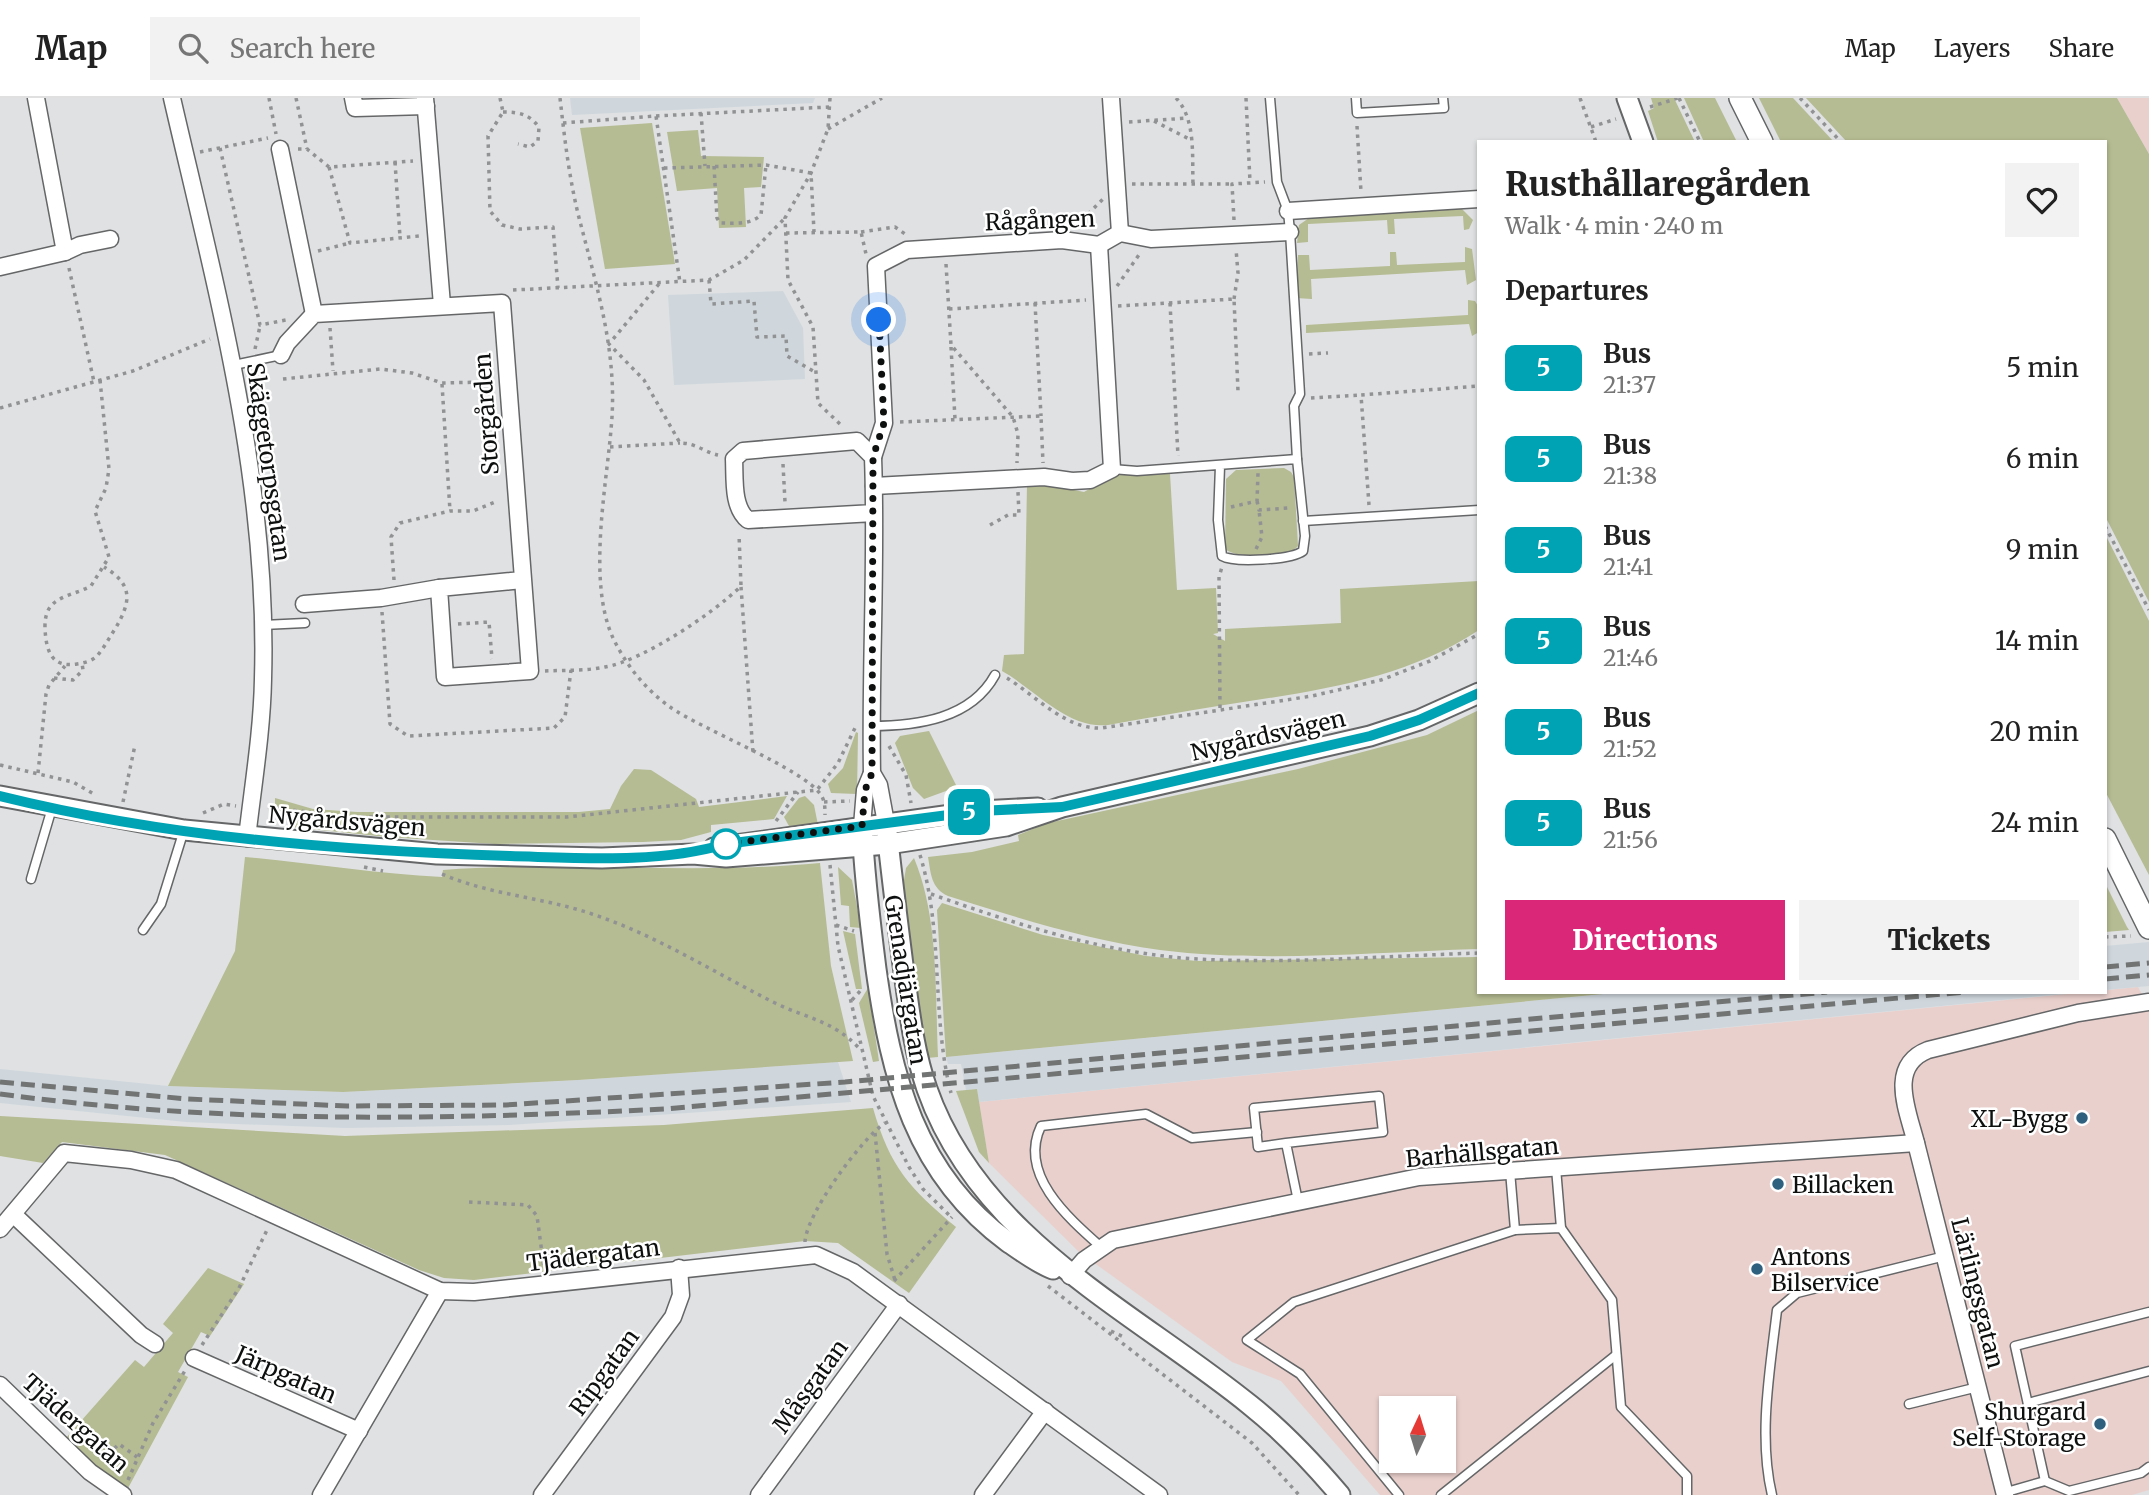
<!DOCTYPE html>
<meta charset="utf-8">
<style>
body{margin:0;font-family:Merriweather,serif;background:#f2f2f2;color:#222;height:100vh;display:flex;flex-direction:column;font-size:26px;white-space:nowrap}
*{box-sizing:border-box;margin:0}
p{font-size:23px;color:#767676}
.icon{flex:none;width:38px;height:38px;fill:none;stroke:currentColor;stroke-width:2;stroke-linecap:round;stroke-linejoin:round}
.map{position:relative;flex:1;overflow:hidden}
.side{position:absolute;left:1477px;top:42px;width:630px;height:854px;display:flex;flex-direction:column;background:#fff;border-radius:0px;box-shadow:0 2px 5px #0004}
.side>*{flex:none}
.badge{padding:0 14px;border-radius:10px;font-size:24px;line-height:46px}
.needle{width:46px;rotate:4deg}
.fabs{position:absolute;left:1379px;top:1298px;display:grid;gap:14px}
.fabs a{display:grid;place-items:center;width:77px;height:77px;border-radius:0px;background:#fff;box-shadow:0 2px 5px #0004;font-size:35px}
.you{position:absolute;width:35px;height:35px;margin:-18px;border:5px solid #fff;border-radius:50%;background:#1a73e8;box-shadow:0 0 0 10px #1a73e833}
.map>.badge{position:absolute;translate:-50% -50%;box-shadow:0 0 0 4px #fff}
h2{padding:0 28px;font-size:26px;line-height:63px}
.round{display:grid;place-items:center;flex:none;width:74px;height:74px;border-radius:0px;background:#f2f2f2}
.summary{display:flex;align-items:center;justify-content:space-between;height:119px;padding:0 28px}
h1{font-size:33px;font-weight:800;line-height:52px}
.primary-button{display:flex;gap:14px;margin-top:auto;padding:14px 28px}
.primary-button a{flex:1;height:80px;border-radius:0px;background:#db2777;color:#fff;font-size:28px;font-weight:800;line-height:80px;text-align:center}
.primary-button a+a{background:#f2f2f2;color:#222}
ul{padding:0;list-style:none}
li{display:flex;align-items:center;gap:21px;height:91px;padding:0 28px}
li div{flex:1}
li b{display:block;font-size:26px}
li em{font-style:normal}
li .badge{min-width:77px;font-weight:700;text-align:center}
header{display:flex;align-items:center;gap:42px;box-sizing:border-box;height:98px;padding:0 35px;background:#fff;border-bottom:2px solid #e0e0e0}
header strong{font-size:33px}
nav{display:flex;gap:38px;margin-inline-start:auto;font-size:24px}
.search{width:490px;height:63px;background:#f2f2f2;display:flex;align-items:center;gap:18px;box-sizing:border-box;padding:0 24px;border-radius:0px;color:#767676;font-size:26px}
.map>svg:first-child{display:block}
.industrial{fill:#ead0cd;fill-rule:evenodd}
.built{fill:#cfd7dd}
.green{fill:#b5bb92}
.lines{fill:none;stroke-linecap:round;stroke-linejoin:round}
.service-casing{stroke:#656667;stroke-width:11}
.minor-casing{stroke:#656667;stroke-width:19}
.tertiary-casing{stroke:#656667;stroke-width:23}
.secondary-casing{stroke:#656667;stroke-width:24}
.path{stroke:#919293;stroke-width:3.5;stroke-dasharray:3.5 5;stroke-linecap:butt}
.service{stroke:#fff;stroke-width:8}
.minor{stroke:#fff;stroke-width:16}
.tertiary{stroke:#fff;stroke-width:19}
.secondary{stroke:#fff;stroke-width:21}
.rail{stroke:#727474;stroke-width:5;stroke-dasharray:14 7;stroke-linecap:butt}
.line-casing{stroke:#fff;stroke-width:16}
.line{stroke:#00a3b4;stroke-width:10}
.walk{stroke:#0e0f0f;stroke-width:7;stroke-dasharray:0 12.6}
.stop-dot{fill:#fff;stroke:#00a3b4;stroke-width:3.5}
.poi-dot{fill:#2f617f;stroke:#fff;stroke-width:2.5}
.labels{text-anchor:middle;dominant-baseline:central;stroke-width:5;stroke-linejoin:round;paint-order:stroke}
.street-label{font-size:23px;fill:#0e0f0f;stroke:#fff}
.poi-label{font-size:23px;fill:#0e0f0f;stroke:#fff;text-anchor:end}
</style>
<header>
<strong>Map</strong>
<div class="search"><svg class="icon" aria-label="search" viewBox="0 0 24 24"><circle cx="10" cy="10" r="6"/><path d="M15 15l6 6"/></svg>Search here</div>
<nav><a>Map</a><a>Layers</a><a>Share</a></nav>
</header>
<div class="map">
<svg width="2149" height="1397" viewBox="0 0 2149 1397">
<rect width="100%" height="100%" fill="#dfe1e2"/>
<!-- industrial -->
<g class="industrial">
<path d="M2117,0h32v56z"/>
<path d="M2138,889l11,21v482l-17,5h-752l-99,-114 -49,-19 -153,-110 -90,-89 -10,-61zM1391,1311h53v52h-53z"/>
</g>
<!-- built -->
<g class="built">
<path d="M570,0h245l-2,5 -241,12z"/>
<path d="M783,193l20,37 2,51 -131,6 -6,-90z"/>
<path d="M2149,844v44l-44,4v-44z"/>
<path d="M1624,894h457l-1102,110 -2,-13 -11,1 -5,-26h-13l-2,-7z"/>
<path d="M838,964l13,40 -342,23 -163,3 -160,-6 -186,-19v-34l168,17 175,6 235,-12z"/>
</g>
<!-- green -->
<g class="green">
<path d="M1651,0h23l21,44h-37l-10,-31 6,-3z"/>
<path d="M1684,0h31l22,44h-33z"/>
<path d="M1759,0h34l41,44h-53z"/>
<path d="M1806,0h311l32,56v448l-44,-86v-374h-258z"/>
<path d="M652,25l23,141 -70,5 -25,-141z"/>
<path d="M698,32l3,26 63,1 -3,30 -17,1 2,39 -27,1 -2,-40 -40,3 -10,-59z"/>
<path d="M1462,111l11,11 -4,9 -5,1 -1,-14 -69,3 1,15h-7l-1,-14 -79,4v18l-11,1 2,-18 10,-7z"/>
<path d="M1465,149l7,2 4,31 -9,5 -2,-15 -154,9 1,20 -16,-1 2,-43h11l1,15 80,-4v-14h6l1,13 68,-3z"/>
<path d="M1468,202l7,1 4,7v24l-7,4 -3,-12 -163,9v-8l162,-10z"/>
<path d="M1284,370l7,4 3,5 4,69c-8,12 -62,13 -73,3l1,-70 10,-9z"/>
<path d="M1170,376l7,116 39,-2 2,45 -5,1 12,7v-12l116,-6 -1,-34 139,-8v49c-77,51 -166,61 -255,75 -39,6 -77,13 -116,20 -41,4 -72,-35 -106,-54l2,-16 20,-1 3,-169h23l34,7 30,-17z"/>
<path d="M2105,436l44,87v254l-44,-84z"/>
<path d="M1479,612v239c-104,3 -216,14 -319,1 -73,-10 -141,-32 -212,-54 -17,-8 -17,-22 -20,-39l44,-5 47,-11 -1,-6 30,-12 250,-54 129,-34z"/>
<path d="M929,633l28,56 -33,12 -11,-11 -18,-45 5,-7z"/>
<path d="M856,634l2,1 -1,61 -26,-1 -3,-9 15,-16z"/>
<path d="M634,671l17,1 45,29 3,8 88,-11 -13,23 -63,6v7l-30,8 -38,2 -148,2 -108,-7 -95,-10v-6l-17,-7v-16l38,11 44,3h222l31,-3 11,-23z"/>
<path d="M805,698l9,9 4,20 -29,1 -5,-9 15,-19z"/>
<path d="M245,759c66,6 131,17 197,20l1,-7c125,-9 252,5 377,-7l11,103 22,95 -275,19 -235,12 -175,-6 67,-135z"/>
<path d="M914,760c25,60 21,135 24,199l-11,1 -24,-172 3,-18z"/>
<path d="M838,769l14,13 9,48 -11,-1 -1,-21 -8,-1z"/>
<path d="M2105,785l22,44 2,3 -24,2z"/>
<path d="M942,805l101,32 103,21 51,5 282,-4v35h145l-678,65 -9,-147z"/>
<path d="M843,833l12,3 7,55h-6z"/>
<path d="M868,890l11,73 -6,1 -14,-59z"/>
<path d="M977,991l12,74 -10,-11 -23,-61z"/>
<path d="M873,1010c17,59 36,80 83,119l-47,66 -71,-50 -33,-2 -331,39 -30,-2 -25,-8 -254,-115 -103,-13 -19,21 -43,-7v-40l345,20 319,-11z"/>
<path d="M208,1170l36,16 -34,52 -9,-4 -23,40 10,5 -61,113 -18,-12 -43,-40 69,-78 9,7 29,-34 -10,-9z"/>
</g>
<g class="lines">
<!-- service casing -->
<g class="service-casing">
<g id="service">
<path d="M1270,0l7,84 11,29 2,21 10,162 -6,12 3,53"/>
<path d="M1356,0l1,15 87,-5 -1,-10"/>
<path d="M234,267l47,-10"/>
<path d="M1112,371l25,2 160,-12 8,77 -2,15c-12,9 -69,12 -81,5l-4,-36 2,-54"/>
<path d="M1303,423l176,-11"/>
<path d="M263,527l42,-2"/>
<path d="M871,628c46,0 100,-7 124,-51"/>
<path d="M31,781l21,-71"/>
<path d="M143,832l18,-26 23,-74"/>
<path d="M1286,1045l-28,4 -4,-39 125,-12 4,36 -97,11 12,58"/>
<path d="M1556,1070l5,60"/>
<path d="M1510,1073l5,59"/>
<path d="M1101,1149c-34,-30 -83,-73 -60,-121l105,-12 46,24 65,-6"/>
<path d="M2028,1305l121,-32"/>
<path d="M1909,1306l69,-17"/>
<path d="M2045,1383l-30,-135 134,-34"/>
<path d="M2003,1395l42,-12 24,10 72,-18 8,-6"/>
<path d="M1399,1397l-99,-121 -53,-34 47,-38 221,-72 46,-2 51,72 9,107 66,69v19"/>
<path d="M1441,1397l175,-140"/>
<path d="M1772,1397c-14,-59 -2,-125 5,-185l20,-17 148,-37"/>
</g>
</g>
<!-- minor casing -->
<g class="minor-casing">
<g id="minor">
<path d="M36,0l29,154 15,-7 30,-6"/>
<path d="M172,0c44,191 97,383 91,581 -1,53 -10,106 -16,159"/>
<path d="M353,0l2,10 71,-2"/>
<path d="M425,0l17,207"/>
<path d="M1111,0l9,135"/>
<path d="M280,51l34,165"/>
<path d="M1288,113l191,-12"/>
<path d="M0,169l65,-15"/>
<path d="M281,257l6,-12 27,-29 188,-11 28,368 -85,6 -6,-89 83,-8"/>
<path d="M873,359l11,-34 -8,-157 31,-16 155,-10 37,5 21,-12 31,6 139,-7"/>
<path d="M874,388l170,-9 28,4 18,-1 22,-11 -13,-224"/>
<path d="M874,415l-126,7c-16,-13 -13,-41 -14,-61l9,-8 114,-10 16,16c4,105 -3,210 -1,316l7,12 7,38"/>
<path d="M304,506l77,-6 58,-10"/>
<path d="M862,728l3,-36 7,-17"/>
<path d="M13,1116l128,121 14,9"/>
<path d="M0,1131l64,-76 67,7 45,10 264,121 34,1 342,-37 37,17 306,223"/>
<path d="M1070,1178l14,-16 29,-20 306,-63 497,-34"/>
<path d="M194,1260l165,73"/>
<path d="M0,1287l90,87 33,23"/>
<path d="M321,1397l119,-204"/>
<path d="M542,1397l131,-178 8,-22 -2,-27"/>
<path d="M759,1397l140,-191"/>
<path d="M983,1397l62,-84"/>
<path d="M2005,1397l-89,-352c-8,-32 -29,-77 12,-93l150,-37 71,-11"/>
</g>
</g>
<!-- tertiary casing -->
<g class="tertiary-casing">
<g id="tertiary">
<path d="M1627,0l16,44"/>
<path d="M0,698l184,34 253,24 165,4 91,-4 33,3 162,-13 118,-18 56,-19 308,-71 49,-16 60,-27"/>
<path d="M886,725c5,47 11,95 17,142 6,42 10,84 24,124 53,151 207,222 323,316 34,27 62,57 90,90"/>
<path d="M862,728c2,48 8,96 14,143 15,107 39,205 132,273 15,10 29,21 45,27"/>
<path d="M714,750l266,-37 58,-3"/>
</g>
</g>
<!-- secondary casing -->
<g class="secondary-casing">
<g id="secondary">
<path d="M1740,0l22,44"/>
<path d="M2105,741l44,89"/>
</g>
</g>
<!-- path -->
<g class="path">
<path d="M269,0l7,36"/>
<path d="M296,0l11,51"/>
<path d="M500,0l3,14 -15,24 2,75 12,14 18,4 33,-2 5,61"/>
<path d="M560,0c5,44 10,88 22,131 16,62 34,122 30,188 -4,63 -26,162 1,221 13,27 32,51 57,69 31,22 134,62 151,88 4,6 4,13 4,20"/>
<path d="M830,0l-2,31 -17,44 -26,45 3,62 25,47 5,76 24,23"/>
<path d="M1176,0c20,21 16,58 17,86"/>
<path d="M1246,0l4,84"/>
<path d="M1580,0l16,44"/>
<path d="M1679,0l21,44"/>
<path d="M1800,0l41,44"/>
<path d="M1650,9l28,-9"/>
<path d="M503,14c16,0 26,2 36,15l-1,14 -8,6 -12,-3"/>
<path d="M701,15l4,53"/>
<path d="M656,18l173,-9"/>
<path d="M1154,23l37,19"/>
<path d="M1129,24l59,-4"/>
<path d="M563,25l93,-7 24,167"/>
<path d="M1357,28l4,66"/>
<path d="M1591,29l25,-8"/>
<path d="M828,31l54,-31"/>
<path d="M220,50l40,177 26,-5"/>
<path d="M298,51h9l22,18 84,-6"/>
<path d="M200,54l68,-14"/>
<path d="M395,64l5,75"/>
<path d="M714,68l3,52 3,5c15,0 30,2 41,-8l5,-50"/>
<path d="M329,69l21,76 69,-7"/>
<path d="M664,70l102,-3 45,8 3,59"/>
<path d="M1132,86h100"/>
<path d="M1234,122l-2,-36 33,-2"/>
<path d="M1076,128l27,-27"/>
<path d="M861,134l34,-5 10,7"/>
<path d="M786,135l75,-1 5,22"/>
<path d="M318,153l32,-8"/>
<path d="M946,166l5,81 62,72 5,17 -1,29"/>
<path d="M69,170l25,114"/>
<path d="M709,182l2,24 43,-3 3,36 29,-1 1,20 28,16"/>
<path d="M659,186l-50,60 35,36 36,63c16,0 24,9 38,12"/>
<path d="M1117,188l24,-34"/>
<path d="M513,192l196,-10 35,-20 41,-42"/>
<path d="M1234,201l4,-26 -2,-24"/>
<path d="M1035,205l6,113"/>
<path d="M1170,205l8,153"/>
<path d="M1118,208l116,-7 4,92"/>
<path d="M949,211l137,-9"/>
<path d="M330,230l3,43"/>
<path d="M951,249l4,72"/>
<path d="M255,251l5,-23"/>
<path d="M1309,256l19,-1"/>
<path d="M283,281l97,-10 32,4 30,10 45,-1"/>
<path d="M100,282l9,89 -3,19 -11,23 14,46 -18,29c-23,12 -47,10 -46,42 1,24 7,40 32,36 7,-1 15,-3 20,-8 7,-8 12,-18 18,-27 16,-27 19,-44 -11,-62"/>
<path d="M442,286l8,127"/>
<path d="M1311,300l50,-3"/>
<path d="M0,310l133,-37 77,-32"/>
<path d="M900,324l141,-6 2,47"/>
<path d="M610,349l70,-4"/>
<path d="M783,366l2,38"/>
<path d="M1257,403l2,9 30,-2"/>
<path d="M1369,407l-8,-110 118,-9"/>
<path d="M1231,409l26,-6 1,-28"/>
<path d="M990,427l18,-10h11l-1,-23"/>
<path d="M2105,428l44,84"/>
<path d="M1256,451l6,-12 -3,-27"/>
<path d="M394,482l-3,-43 9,-14 50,-12h23l22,-9"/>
<path d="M741,489l12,166"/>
<path d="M382,514l8,112 18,12 146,-8 11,-11 6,-47"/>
<path d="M458,526l31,-2 3,37"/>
<path d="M545,573c20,-1 41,0 60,-4 37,-6 109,-54 136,-81l-2,-52"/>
<path d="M54,580l19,2 10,-10 -1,-7"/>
<path d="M1007,580c29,18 59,52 95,50l210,-32 69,-16 49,-19 49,-27"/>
<path d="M1220,610l-1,-131 3,-10"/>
<path d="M889,648l17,29 5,28"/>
<path d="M0,667l73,17 21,12"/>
<path d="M38,675l8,-79 3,-9 16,-19"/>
<path d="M123,704l12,-57"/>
<path d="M824,704l26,-1"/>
<path d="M274,708l-1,9 5,5"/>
<path d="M268,709l78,10h221l250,-27 21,-27 17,-35"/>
<path d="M203,715l21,-9 12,2"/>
<path d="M776,723l22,-29"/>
<path d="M920,757c24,78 11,160 31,238"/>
<path d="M830,767l8,81 35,150 36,71 14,22 28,28"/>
<path d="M364,769l19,4"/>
<path d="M442,776c48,21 100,23 150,40 64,21 123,59 183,89 33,16 57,17 84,45"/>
<path d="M931,796c82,29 164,56 251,64 98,7 199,-2 297,-5"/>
<path d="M836,827l18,6"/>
<path d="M2105,839l26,-1"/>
<path d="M852,902l10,-11"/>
<path d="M875,1035l12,121 8,26"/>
<path d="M469,1104l59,3 9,11 7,52"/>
<path d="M805,1144c1,-28 57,-104 80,-119"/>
<path d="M894,1183l58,-64"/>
<path d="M1048,1188l204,157 47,52"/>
<path d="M1111,1233l15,7"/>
<path d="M202,1247l37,-57 28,-58"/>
<path d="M102,1362l17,-16 18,13"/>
<path d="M128,1382l25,-57 33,-54"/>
</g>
<!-- service -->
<use href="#service" class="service"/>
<!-- minor -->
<use href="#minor" class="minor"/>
<!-- tertiary -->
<use href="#tertiary" class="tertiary"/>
<!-- secondary -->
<use href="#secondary" class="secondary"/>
<!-- rail -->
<g class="rail">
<path d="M2105,869l44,-4"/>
<path d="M2105,881l44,-4"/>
<path d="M0,984l188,17 159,7 159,-1 339,-23 982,-90"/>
<path d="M0,996c221,30 443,26 665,15l1301,-117"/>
</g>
</g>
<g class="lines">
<!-- line casing -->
<g class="line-casing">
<path id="line" d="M0,698c165,41 340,55 510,60 71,2 147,8 216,-12l253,-33 83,-4 308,-71 49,-16 60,-27"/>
</g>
<!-- line -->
<use href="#line" class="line"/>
<!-- walk -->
<path class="walk" d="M726,746l136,-18 3,-36 7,-17 1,-316 11,-34 -5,-103"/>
</g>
<!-- markers -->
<circle class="stop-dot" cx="726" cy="746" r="14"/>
<g class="poi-dot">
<circle cx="2082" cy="1020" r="7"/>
<circle cx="1778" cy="1086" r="7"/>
<circle cx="1757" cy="1171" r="7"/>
<circle cx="2100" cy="1326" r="7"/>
</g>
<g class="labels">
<!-- street labels -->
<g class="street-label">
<text transform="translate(1040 122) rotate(-2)">Rågången</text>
<text transform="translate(486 316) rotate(-94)">Storgården</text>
<text transform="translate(269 364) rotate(82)">Skäggetorpsgatan</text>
<text transform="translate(1268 637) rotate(-13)">Nygårdsvägen</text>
<text transform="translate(347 723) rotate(5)">Nygårdsvägen</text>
<text transform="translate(906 882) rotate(81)">Grenadjärgatan</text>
<text transform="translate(1482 1054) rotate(-5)">Barhällsgatan</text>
<text transform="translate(593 1157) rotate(-7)">Tjädergatan</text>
<text transform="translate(1978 1195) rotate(76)">Lärlingsgatan</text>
<text transform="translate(604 1274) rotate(-54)">Ripgatan</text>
<text transform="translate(286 1276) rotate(24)">Järpgatan</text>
<text transform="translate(810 1288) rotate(-54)">Måsgatan</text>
<text transform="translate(76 1325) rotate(42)">Tjädergatan</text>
</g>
<!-- poi labels -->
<g class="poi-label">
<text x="2068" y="1020">XL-Bygg</text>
<text x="1792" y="1086" text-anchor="start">Billacken</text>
<text x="1771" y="1158" text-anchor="start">Antons<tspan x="1771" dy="26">Bilservice</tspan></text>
<text x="2086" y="1313">Shurgard<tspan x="2086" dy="26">Self-Storage</tspan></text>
</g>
</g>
</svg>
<div class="fabs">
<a><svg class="needle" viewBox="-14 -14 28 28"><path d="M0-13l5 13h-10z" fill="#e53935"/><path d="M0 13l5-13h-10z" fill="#767676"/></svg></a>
</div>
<div class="you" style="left:879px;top:222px"></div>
<b class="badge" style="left:969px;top:714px;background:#00a3b4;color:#fff">5</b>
<section class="side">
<div class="summary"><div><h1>Rusthållaregården</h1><p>Walk · 4 min · 240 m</p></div><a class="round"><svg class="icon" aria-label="heart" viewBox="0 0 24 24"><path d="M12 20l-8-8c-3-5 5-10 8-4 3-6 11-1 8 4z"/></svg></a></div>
<h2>Departures</h2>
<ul>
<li><span class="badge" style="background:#00a3b4;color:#fff">5</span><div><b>Bus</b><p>21:37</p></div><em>5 min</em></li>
<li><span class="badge" style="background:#00a3b4;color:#fff">5</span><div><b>Bus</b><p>21:38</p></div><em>6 min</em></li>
<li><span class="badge" style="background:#00a3b4;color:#fff">5</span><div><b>Bus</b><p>21:41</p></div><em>9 min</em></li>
<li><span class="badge" style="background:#00a3b4;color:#fff">5</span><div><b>Bus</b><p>21:46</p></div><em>14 min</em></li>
<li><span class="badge" style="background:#00a3b4;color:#fff">5</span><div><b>Bus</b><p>21:52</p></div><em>20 min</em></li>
<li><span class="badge" style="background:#00a3b4;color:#fff">5</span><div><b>Bus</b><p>21:56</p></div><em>24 min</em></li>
</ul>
<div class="primary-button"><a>Directions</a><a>Tickets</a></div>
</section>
</div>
